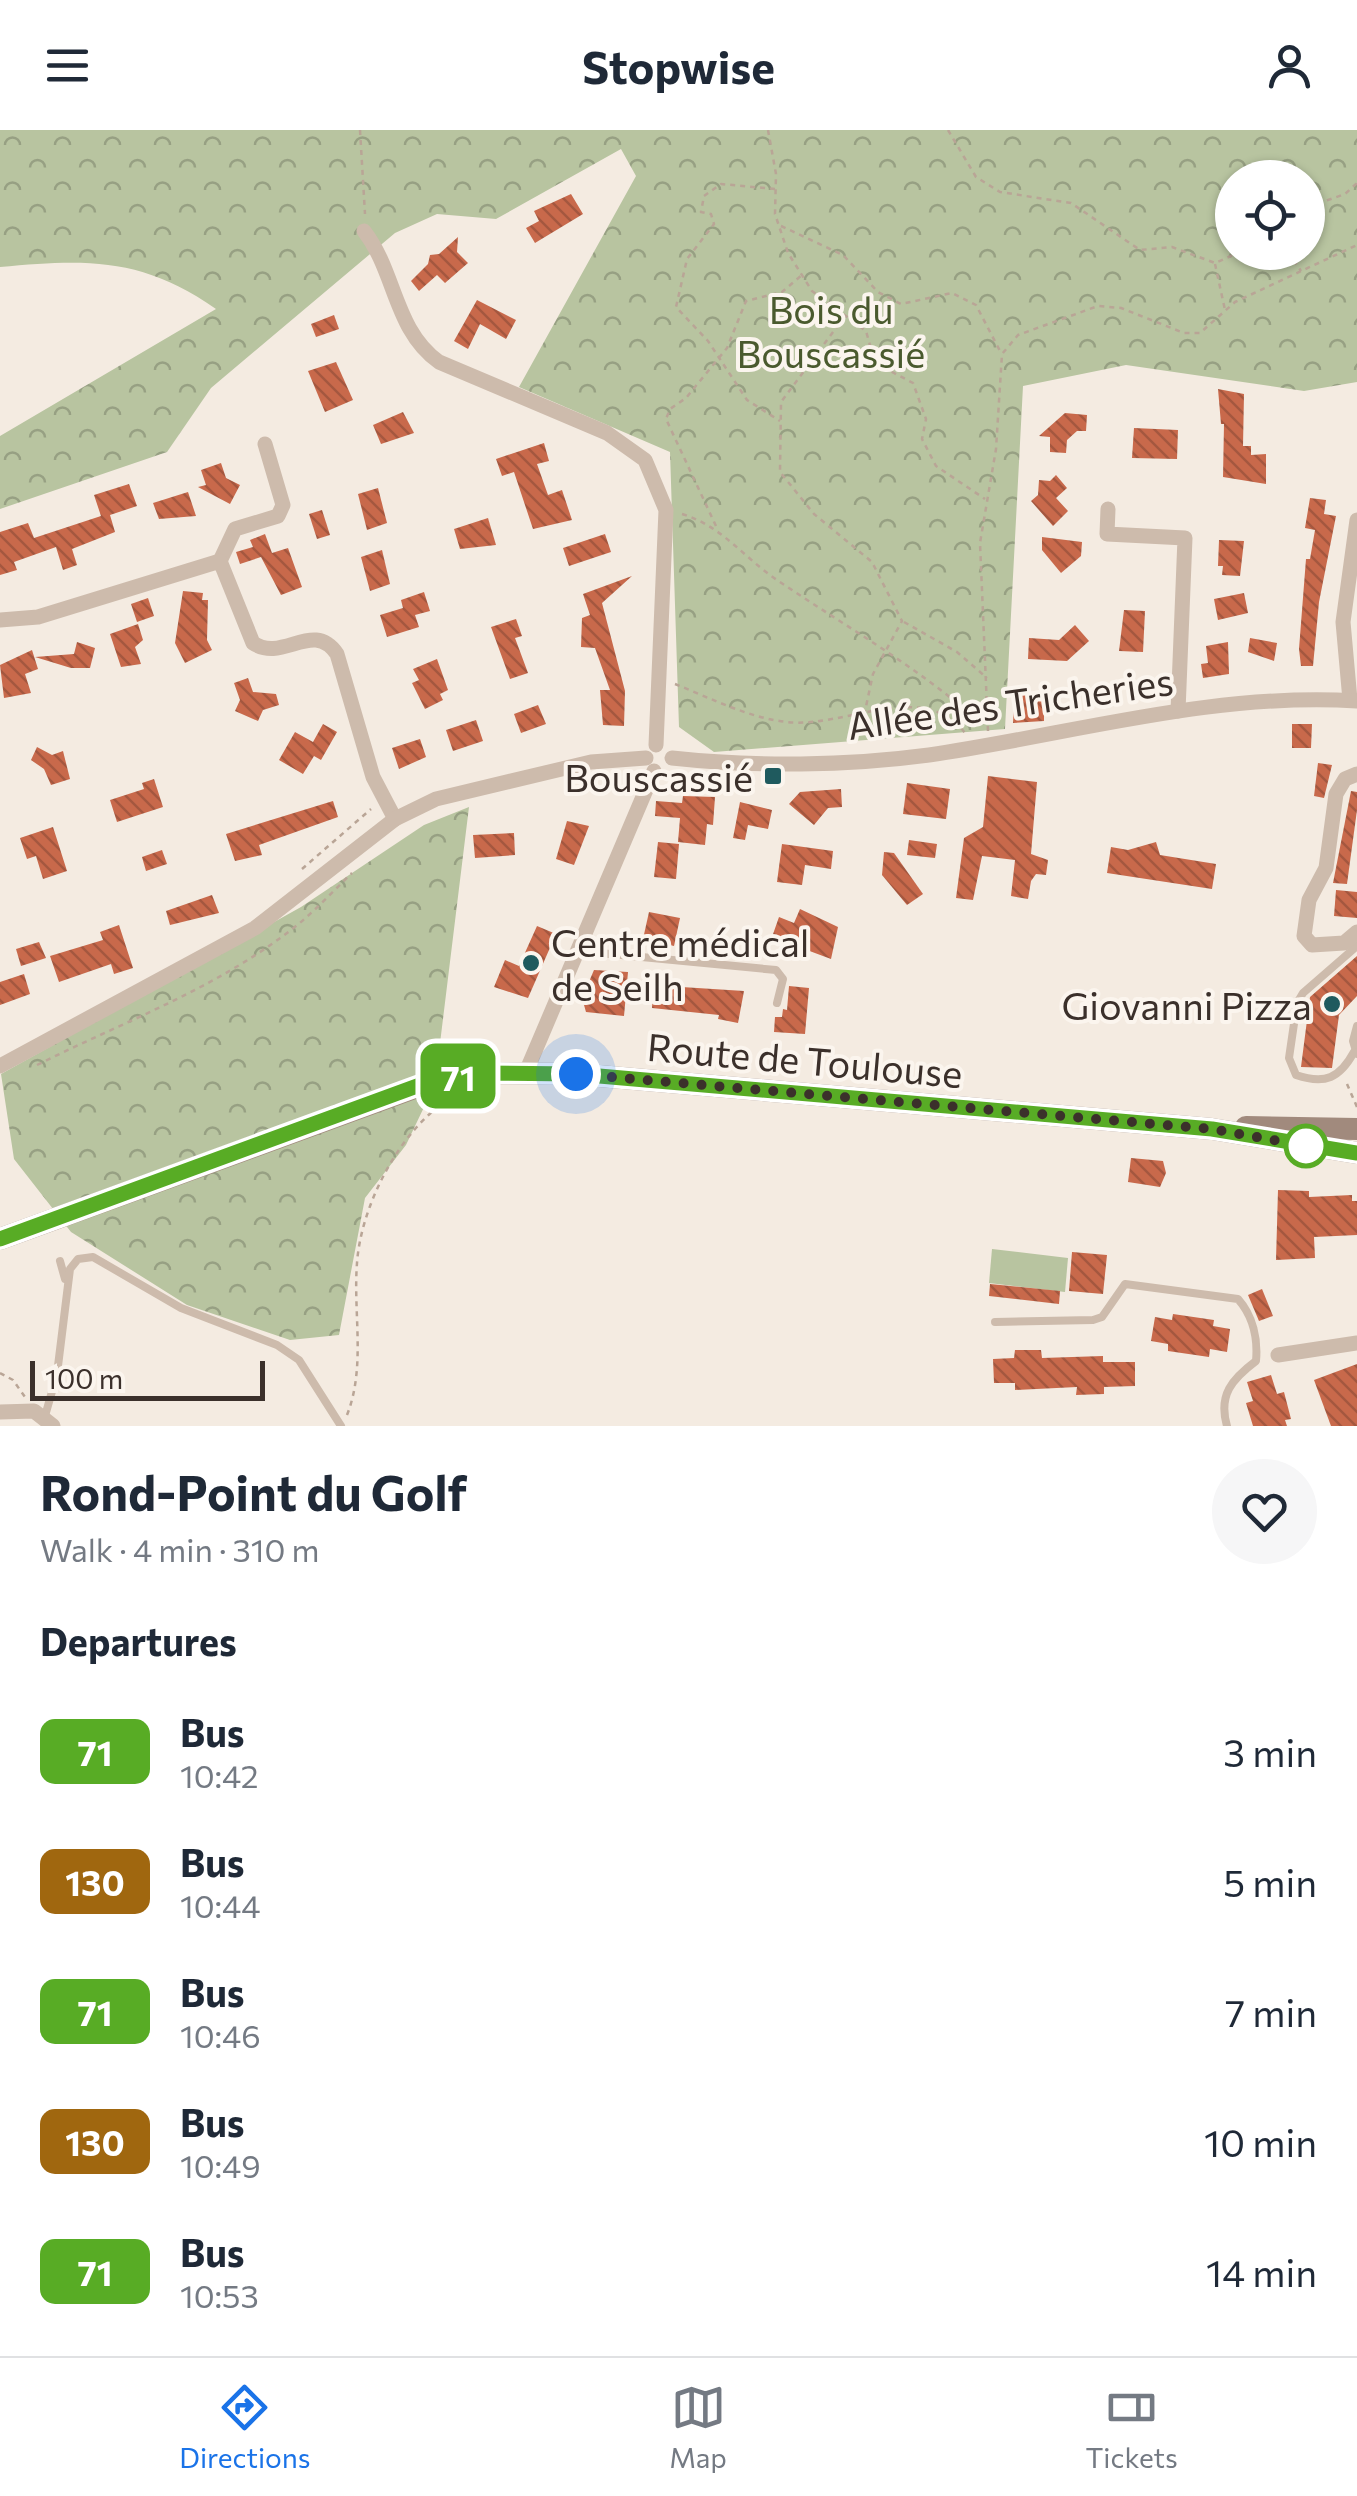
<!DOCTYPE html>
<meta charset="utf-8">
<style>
body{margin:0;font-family:Commissioner,sans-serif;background:#f6f6f7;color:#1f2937;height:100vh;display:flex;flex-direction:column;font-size:38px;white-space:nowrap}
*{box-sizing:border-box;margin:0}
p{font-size:32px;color:#747a83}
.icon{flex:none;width:55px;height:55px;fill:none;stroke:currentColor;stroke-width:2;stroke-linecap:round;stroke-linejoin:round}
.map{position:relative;height:1296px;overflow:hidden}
.sheet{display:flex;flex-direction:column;background:#fff;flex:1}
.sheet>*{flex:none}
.badge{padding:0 20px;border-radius:15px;font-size:35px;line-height:65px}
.buttons{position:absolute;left:1215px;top:30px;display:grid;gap:20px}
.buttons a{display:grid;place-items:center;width:110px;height:110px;border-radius:50%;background:#fff;box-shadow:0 2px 8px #0004;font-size:50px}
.scale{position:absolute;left:30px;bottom:25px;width:235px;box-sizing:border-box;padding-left:10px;border:5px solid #3b302b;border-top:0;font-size:28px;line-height:35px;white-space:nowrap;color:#3b302b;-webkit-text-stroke:8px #fbf5ee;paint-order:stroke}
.you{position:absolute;width:50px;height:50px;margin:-25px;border:8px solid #fff;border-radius:50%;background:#1a73e8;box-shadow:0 0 0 15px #1a73e833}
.map>.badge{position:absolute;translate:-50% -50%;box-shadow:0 0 0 5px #fff}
h2{padding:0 40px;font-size:38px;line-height:90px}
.round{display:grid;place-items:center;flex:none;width:105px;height:105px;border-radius:52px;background:#f6f6f7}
.head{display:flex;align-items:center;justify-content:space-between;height:170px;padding:0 40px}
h1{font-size:48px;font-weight:700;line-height:75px}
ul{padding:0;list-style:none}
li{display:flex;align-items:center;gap:30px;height:130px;padding:0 40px}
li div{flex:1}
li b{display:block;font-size:38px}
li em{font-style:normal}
li .badge{min-width:110px;font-weight:700;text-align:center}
header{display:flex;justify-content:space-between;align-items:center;height:130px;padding:0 40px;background:#fff;font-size:45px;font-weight:700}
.menu{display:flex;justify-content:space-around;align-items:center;height:140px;border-top:2px solid #e0e1e3;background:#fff;font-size:28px;color:#747a83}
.menu a{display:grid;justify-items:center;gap:5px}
.menu .active{color:#1a73e8}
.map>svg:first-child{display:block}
.green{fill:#b8c4a0}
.forest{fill:url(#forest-crowns);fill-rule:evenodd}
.building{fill:url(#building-back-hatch)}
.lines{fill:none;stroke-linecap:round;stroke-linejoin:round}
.path{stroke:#b9a596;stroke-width:2.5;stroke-dasharray:5 5;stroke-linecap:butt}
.service{stroke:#cdbbac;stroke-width:8}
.minor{stroke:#cdbbac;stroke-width:15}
.secondary{stroke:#a18a7d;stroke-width:22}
.line-casing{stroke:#fff;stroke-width:22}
.line{stroke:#58ac25;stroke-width:15}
.walk{stroke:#3b302b;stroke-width:10;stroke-dasharray:0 18}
.poi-dot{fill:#1f5a5e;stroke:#fbf5ee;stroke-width:4}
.stop-dot{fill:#fff;stroke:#58ac25;stroke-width:5}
.labels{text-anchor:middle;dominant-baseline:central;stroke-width:8;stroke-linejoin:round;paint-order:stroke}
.park-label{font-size:38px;fill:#4a5a2e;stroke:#fbf5ee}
.street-label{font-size:38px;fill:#3b302b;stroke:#fbf5ee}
.poi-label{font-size:38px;fill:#3b302b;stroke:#fbf5ee;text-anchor:end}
</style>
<header><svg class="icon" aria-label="menu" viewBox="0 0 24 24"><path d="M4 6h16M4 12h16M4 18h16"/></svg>Stopwise<svg class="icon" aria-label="person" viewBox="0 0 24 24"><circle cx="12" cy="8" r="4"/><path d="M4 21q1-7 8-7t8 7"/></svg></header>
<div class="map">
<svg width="1357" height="1296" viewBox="0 0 1357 1296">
<defs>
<pattern id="forest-crowns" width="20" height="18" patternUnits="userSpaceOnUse" patternTransform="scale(2.5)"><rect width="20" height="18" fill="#b8c4a0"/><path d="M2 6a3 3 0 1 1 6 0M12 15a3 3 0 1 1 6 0" fill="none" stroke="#97a083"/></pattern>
<pattern id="building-back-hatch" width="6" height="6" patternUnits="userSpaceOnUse" patternTransform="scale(2.5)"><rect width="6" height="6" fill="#c8694b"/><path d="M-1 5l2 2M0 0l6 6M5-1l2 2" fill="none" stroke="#a4573f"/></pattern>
</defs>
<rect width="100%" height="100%" fill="#f4ebe1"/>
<!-- green -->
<path class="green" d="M992,1119l76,9 -3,34 -76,-9z"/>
<!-- forest -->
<g class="forest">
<path d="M0,0h1357v252l-53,9 -178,-26 -103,21 -18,343 -291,23 -35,-25 -9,-275 -151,-65 117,-211 -15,-27 -125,70 -59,-5 -42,19 -184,155 -44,64 -167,57v-73l216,-127c-74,-52 -129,-50 -216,-42zM1232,48h76v74h-76z"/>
<path d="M469,677l-34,277 -29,61 -41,53 -26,137 -49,5 -103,-35 -116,-73 -57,-73 -13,-85 300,-167 123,-82z"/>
</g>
<!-- building -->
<g class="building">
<path d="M571,64l12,20 -48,29 -9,-15 13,-7 -5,-10z"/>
<path d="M458,107l-1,15 11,11 -23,20 -8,-8 -18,16 -8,-10 17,-17 2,-9 9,-1z"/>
<path d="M477,170l39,20 -10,19 -26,-15 -12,25 -14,-8z"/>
<path d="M334,185l5,14 -23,8 -5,-13z"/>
<path d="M336,232l17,38 -28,12 -17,-41z"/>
<path d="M1218,259l26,5 -1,52h8v9l15,-1v30l-43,-7 1,-53h-3z"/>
<path d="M403,282l11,21 -33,11 -8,-19z"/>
<path d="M1065,283l22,2 -1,16h-9l-10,9 -1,13 -16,-1v-15l-11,-1z"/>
<path d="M1134,298l44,2 -1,29 -45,-1z"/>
<path d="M544,313l5,18 -12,3 11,31 14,-5 10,30 -39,9 -19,-57 -12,4 -6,-17z"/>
<path d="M221,333l5,15 14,7 -10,19 -32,-17 8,-2 -5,-15z"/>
<path d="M1056,345l11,13 -11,10 12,13 -15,15 -22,-25 7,-6 1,-15 11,1z"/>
<path d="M129,354l8,22 -27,9 5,17 -43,17 5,16 -14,5 -7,-23 -42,15 3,8 -17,5v-43l28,-9 6,15 67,-22 -7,-21z"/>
<path d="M378,358l9,35 -20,7 -9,-36z"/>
<path d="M188,362l8,24 -37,3 -6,-16z"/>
<path d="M1310,368l16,2 -2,14 12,2 -17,86 -6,64h-12l-2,-17 7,-90h4l5,-29 -10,-2z"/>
<path d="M322,380l8,25 -13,4 -8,-25z"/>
<path d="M488,388l8,27 -36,4 -6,-20z"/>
<path d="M265,404l7,19 16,-5 14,39 -21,8 -20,-38 -21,7 -4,-12 17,-5 -3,-7z"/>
<path d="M605,404l6,18 -42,14 -6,-18z"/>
<path d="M1042,407l40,5 -1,14 -20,17 -19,-23z"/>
<path d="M1219,410l25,1 -4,35 -18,-1 1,-9h-5z"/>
<path d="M382,420l8,34 -20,7 -9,-34z"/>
<path d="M632,446l-30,27 23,88 -1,35 -21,-1 -3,-35h10l-15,-42 -14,-1 1,-29 8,-3 -7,-21z"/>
<path d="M183,461l20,2 -1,7h6l-1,40 5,10 -27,13 -10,-20z"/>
<path d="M424,462l6,19 -15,4 4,12 -32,10 -7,-22 23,-7 -2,-8z"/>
<path d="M1244,463l4,20 -30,7 -4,-21z"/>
<path d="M148,468l6,18 -17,6 -6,-18z"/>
<path d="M1124,480l21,1 -2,41 -24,-1z"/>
<path d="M516,489l6,17 -7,2 13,35 -18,6 -19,-52z"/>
<path d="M138,494l5,16 -8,7 6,17 -20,3 -11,-33z"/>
<path d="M1075,495l14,16 -22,20 -39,-2 1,-21 30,2z"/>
<path d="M1250,508l27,5 -3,18 -26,-9z"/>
<path d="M77,512l18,6 -5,20h-19l-36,-11 39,-3z"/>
<path d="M1228,512l1,32 -26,4 -2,-14 7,-1 -2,-17z"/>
<path d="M32,520l6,19 -13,5 6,19 -27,5 -4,-33z"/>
<path d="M437,529l11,31 -8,4 3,6 -18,9 -13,-26 7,-3 -6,-11z"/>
<path d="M248,548l5,14 23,2 3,11 -16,5 -5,11 -23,-10 5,-11 -6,-17z"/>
<path d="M1015,563h29v28l-31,2z"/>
<path d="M538,575l8,19 -25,9 -7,-19z"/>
<path d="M476,590l7,21 -30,10 -7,-21z"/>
<path d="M323,594l14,8 -16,28 -7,-4 -11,18 -24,-14 16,-28 18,10z"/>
<path d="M1292,594h20l-1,24h-19z"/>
<path d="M420,609l6,18 -27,12 -7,-21z"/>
<path d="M37,617l15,8 11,-4 7,28 -19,6 -7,-16 -13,-9z"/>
<path d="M1318,633l14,2 -8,33 -10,-2z"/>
<path d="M988,646l49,6 -6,72 17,6 -2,15 -10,-1 -5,7 -3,18 -17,-3 4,-36 -33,-4 -9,44 -17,-2 8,-60 19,-11z"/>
<path d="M154,649l9,28 -46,15 -7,-22 34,-11 -2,-6z"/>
<path d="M907,653l43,6 -4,30 -43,-5z"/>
<path d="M841,659l1,18 -14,1 -14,17 -25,-21 11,-12z"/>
<path d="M1351,661l6,1v18l-10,74 -14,-1z"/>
<path d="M683,666l32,1 -2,28 -6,-1 -2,21 -27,-3 2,-24 -25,-2 1,-15 26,2z"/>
<path d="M333,671l5,16 -79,28 3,10 -27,6 -9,-27z"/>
<path d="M740,672l32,8 -4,19 -20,-4 -3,15 -12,-2z"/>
<path d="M567,691l22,5 -15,39 -18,-6z"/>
<path d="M53,697l14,44 -24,8 -7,-23 -9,3 -7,-21z"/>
<path d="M514,703l1,22 -40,3 -2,-23z"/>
<path d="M909,710l28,4 -2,14 -28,-3z"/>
<path d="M658,712l21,2 -3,35 -22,-2z"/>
<path d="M1156,712l4,13 56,9 -4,25 -105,-16 4,-26 17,3z"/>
<path d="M782,714l51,7 -2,18 -26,-4 -3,20 -25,-3z"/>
<path d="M162,720l5,14 -21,7 -4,-14z"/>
<path d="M884,722l10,1 29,41 -16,11 -25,-30z"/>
<path d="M1336,760l21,2v26l-23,-2z"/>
<path d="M212,765l7,18 -49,12 -4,-14z"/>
<path d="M800,779l38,18 -7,32 -59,-22 7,-20 15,6z"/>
<path d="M649,782l31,6 -6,28 -31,-7z"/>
<path d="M119,795l14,43 -19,6 -3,-10 -52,18 -9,-26 53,-16 -3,-8z"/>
<path d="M537,796l19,8 -28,64 -34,-11 11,-27 14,6z"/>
<path d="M39,812l7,16 -25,8 -5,-17z"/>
<path d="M1357,826v40l-18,19 -7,53 -31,-1 9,-70z"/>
<path d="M594,840l34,2 -4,44 -38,-4 -4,-14z"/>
<path d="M24,844l6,20 -30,11v-23z"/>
<path d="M654,849l12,1v6l78,5 -6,32 -20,-4 1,-4 -67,-7z"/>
<path d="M789,856l20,2 -4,46 -31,-2 1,-15h7l1,-8 4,1z"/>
<path d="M1131,1028l32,3 3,12 -6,14 -32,-5z"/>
<path d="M1278,1060l31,1v6l43,-2v6h5v34l-43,2 1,21 -39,2z"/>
<path d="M1072,1122l35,3 -4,39 -34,-3z"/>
<path d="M990,1154l70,7 -1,13 -70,-8z"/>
<path d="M1262,1159l11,27 -14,5 -11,-26z"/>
<path d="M1173,1184l41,6 -1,6 17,3 -3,23 -17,-3 -1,8 -41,-6v-7l-17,-3 4,-24 17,3z"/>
<path d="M1015,1220h26l1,8 61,-2v6h32v24l-31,1v7l-28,1 1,-8 -62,3v-7h-21l-1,-24 21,-1z"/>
<path d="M1357,1234v62h-26l-17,-46z"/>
<path d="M1271,1245l6,19 7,-2 7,27 -6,1 2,6h-34l-7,-23 7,-2 -6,-19z"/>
</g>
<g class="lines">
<!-- path -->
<g class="path">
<path d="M360,0l5,84"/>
<path d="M768,0l8,44 -1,40 13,39 24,38 54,40 9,32 38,20 13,36 -4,20 14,27 49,33"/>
<path d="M948,0l28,47 24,15 71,11 69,47 32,-3 43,16 25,-11"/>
<path d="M775,59l-54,-5 -17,12 -3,16 10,2 3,10 -27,35 -11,48 32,34 39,59 33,21"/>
<path d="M1308,77l37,-13 12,-11"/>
<path d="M781,96l62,29 35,37 23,12 51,-11 24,12 24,46"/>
<path d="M1288,122l13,19"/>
<path d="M1215,134l10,46"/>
<path d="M845,186l-64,86 -1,70 34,42 58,48 30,59 -29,53 -8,37"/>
<path d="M682,384c40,12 61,43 95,66 62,42 127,79 185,127l20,-4"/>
<path d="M716,396l-50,-107 4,-10 16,-11 41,-50 19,-47 36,-9 20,-17"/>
<path d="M904,492l53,30 30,26"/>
<path d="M675,554c35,14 74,34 112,38 56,7 136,-44 178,11"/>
<path d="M988,601l-8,-188 16,-94 6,-95 16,-19 80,-29 23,2 63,25h16l35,-31 122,-57"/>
<path d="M302,739l69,-60"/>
<path d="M37,935c88,-44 181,-77 259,-139 20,-16 37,-35 56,-53"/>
<path d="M1347,954l10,23"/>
<path d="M0,1243l13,7 12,17"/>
<path d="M347,1285c19,-48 6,-102 10,-152 4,-58 43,-133 92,-164"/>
</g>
<!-- service -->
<g class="service">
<path d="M579,821l197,19 7,9 -6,24"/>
<path d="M1357,896l-4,15 4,13"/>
<path d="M1354,922c-14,26 -29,33 -58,23l-7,-17 8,-55 6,-10 54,-47"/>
<path d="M60,1131l5,18"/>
<path d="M995,1192l98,-2 9,-3 23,-33 113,15c15,17 20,40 18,62 -24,18 -38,34 -29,65"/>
<path d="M45,1286l12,-42 13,-105 8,-10 15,-2 88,51 96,37 22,15 42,66"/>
</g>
<!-- minor -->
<g class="minor">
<path d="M364,101c32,41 30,99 75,131l168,71 38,27 21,50 -10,235"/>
<path d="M1108,379l-1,25 78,4 -7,173"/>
<path d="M220,431l15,-32 43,-13 5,-11 -18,-61"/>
<path d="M0,490l38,-3 182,-56 33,82c30,20 60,-24 84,11l36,123 22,42"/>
<path d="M1350,570l-7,-78 14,-102"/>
<path d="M672,628c83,9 175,8 257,-3 143,-21 283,-63 428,-54"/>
<path d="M1357,644l-12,5 -9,15 -10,74 -17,32 -5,36 8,9 32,-2 13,-11"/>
<path d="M0,936l255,-138 140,-109 41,-20 155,-37 55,-4"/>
<path d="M526,942l128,-301"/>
<path d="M1278,1225l79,-12"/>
<path d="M0,1282l34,-1 19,15"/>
</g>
<!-- secondary -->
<g class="secondary">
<path d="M1246,997l111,2"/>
<path d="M0,1109l428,-156 56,-10 92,1 636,55 145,24"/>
</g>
</g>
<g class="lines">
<!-- line casing -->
<g class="line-casing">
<path id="line" d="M0,1109l428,-157 56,-9 92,1 636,55 145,24"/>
</g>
<!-- line -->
<use href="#line" class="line"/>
<!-- walk -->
<path class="walk" d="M576,944l636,55 94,17"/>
</g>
<!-- markers -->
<g class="poi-dot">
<rect x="763" y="636" width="20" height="20" rx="5"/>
<circle cx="531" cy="833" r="10"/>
<circle cx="1332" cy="874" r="10"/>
</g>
<circle class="stop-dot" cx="1306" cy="1016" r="20"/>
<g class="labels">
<!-- park labels -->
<g class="park-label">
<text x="831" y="178">Bois du<tspan x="831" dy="44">Bouscassié</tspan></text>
</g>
<!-- street labels -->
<g class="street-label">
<text transform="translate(1010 572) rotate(-8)">Allée des Tricheries</text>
<text transform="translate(805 929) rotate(5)">Route de Toulouse</text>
</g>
<!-- poi labels -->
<g class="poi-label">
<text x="753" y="646">Bouscassié</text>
<text x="551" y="811" text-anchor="start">Centre médical<tspan x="551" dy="44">de Seilh</tspan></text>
<text x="1312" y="874">Giovanni Pizza</text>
</g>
</g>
</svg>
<div class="buttons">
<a><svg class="icon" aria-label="locate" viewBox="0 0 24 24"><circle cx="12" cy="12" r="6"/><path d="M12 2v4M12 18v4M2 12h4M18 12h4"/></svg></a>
</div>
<div class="scale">100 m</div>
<div class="you" style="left:576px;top:944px"></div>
<b class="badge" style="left:458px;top:946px;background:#58ac25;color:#fff">71</b>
</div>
<section class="sheet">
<div class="head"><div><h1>Rond-Point du Golf</h1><p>Walk · 4 min · 310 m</p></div><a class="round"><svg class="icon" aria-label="heart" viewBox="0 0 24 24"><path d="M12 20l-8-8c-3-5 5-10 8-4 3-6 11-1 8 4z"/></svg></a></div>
<h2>Departures</h2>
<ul>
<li><span class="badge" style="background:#58ac25;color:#fff">71</span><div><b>Bus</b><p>10:42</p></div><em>3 min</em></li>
<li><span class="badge" style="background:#a0670f;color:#fff">130</span><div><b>Bus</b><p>10:44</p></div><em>5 min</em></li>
<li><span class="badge" style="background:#58ac25;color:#fff">71</span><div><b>Bus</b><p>10:46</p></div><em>7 min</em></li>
<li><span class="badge" style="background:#a0670f;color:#fff">130</span><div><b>Bus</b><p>10:49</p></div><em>10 min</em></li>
<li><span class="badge" style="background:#58ac25;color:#fff">71</span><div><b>Bus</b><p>10:53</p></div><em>14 min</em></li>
</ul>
</section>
<nav class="menu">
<a class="active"><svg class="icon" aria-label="directions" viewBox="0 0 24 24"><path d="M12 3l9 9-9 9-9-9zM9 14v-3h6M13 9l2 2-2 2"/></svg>Directions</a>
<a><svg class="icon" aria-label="map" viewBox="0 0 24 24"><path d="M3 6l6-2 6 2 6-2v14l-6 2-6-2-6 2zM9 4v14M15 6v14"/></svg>Map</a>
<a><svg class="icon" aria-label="tickets" viewBox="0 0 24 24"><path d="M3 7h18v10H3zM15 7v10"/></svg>Tickets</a>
</nav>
